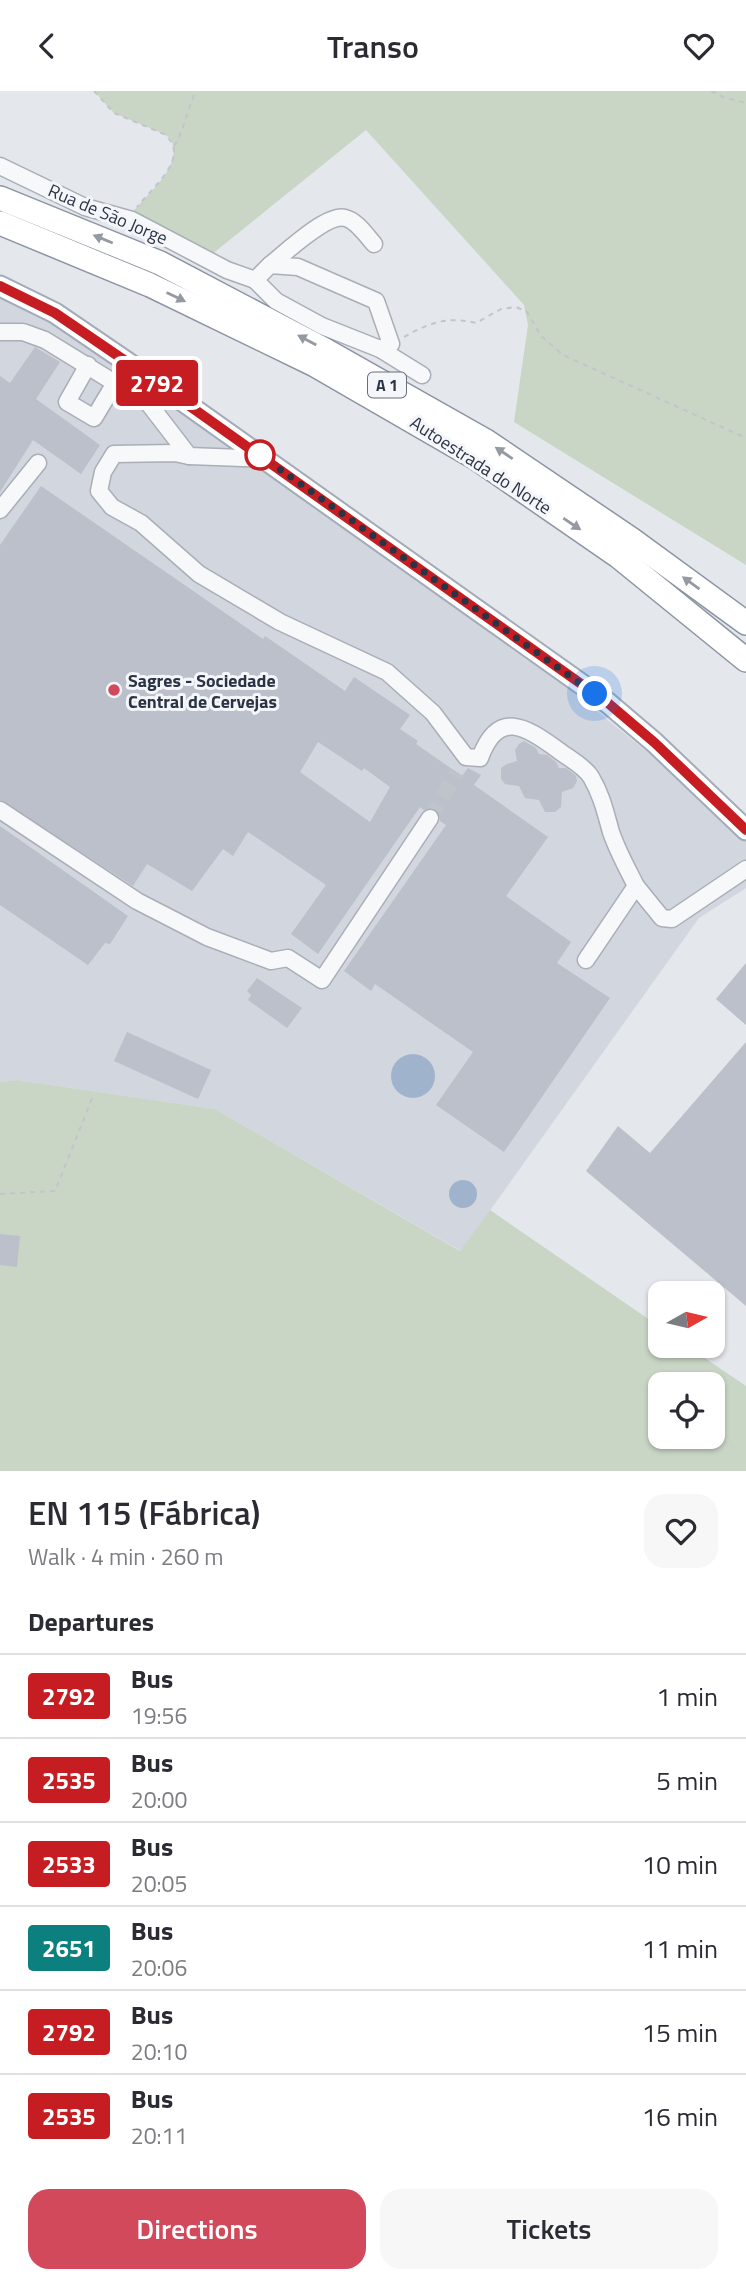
<!DOCTYPE html>
<meta charset="utf-8">
<style>
body{margin:0;font-family:"Titillium Web",sans-serif;background:#f7f7f7;color:#2b2b33;height:100vh;display:flex;flex-direction:column;font-size:26px;white-space:nowrap}
*{box-sizing:border-box;margin:0}
p{font-size:23px;color:#7c7c81}
.icon{flex:none;width:38px;height:38px;fill:none;stroke:currentColor;stroke-width:2;stroke-linecap:round;stroke-linejoin:round}
.map{position:relative;height:1380px;overflow:hidden}
.details{display:flex;flex-direction:column;background:#fff;flex:1}
.details>*{flex:none}
.badge{padding:0 14px;border-radius:5px;font-size:24px;line-height:46px}
.needle{width:46px;rotate:82deg}
.buttons{position:absolute;left:648px;top:1190px;display:grid;gap:14px}
.buttons a{display:grid;place-items:center;width:77px;height:77px;border-radius:14px;background:#fff;box-shadow:0 2px 5px #0004;font-size:35px}
.you{position:absolute;width:35px;height:35px;margin:-18px;border:5px solid #fff;border-radius:50%;background:#1a73e8;box-shadow:0 0 0 10px #1a73e833}
.map>.badge{position:absolute;translate:-50% -50%;box-shadow:0 0 0 4px #fff}
h2{padding:0 28px;font-size:26px;line-height:63px}
.round{display:grid;place-items:center;flex:none;width:74px;height:74px;border-radius:21px;background:#f7f7f7}
.overview{display:flex;align-items:center;justify-content:space-between;height:119px;padding:0 28px}
h1{font-size:33px;font-weight:600;line-height:52px}
.button{display:flex;gap:14px;margin-top:auto;padding:14px 28px}
.button a{flex:1;height:80px;border-radius:21px;background:#d1495b;color:#fff;font-size:28px;font-weight:600;line-height:80px;text-align:center}
.button a+a{background:#f7f7f7;color:#2b2b33}
ul{padding:0;list-style:none}
li{display:flex;align-items:center;gap:21px;height:84px;padding:0 28px;border-top:2px solid #e1e1e2}
li div{flex:1}
li b{display:block;font-size:26px}
li em{font-style:normal}
li .badge{min-width:77px;font-weight:700;text-align:center}
header{display:flex;justify-content:space-between;align-items:center;height:91px;padding:0 28px;background:#fff;font-size:32px;font-weight:600}
.map>svg:first-child{display:block}
.built{fill:#d2d6de}
.green{fill:#c9d6c5;fill-rule:evenodd}
.water{fill:#9fb4cc}
.building{fill:#bbc0ca;fill-rule:evenodd}
.lines{fill:none;stroke-linecap:round;stroke-linejoin:round}
.minor-tunnel{stroke:#bfc3cb;stroke-width:16;stroke-dasharray:16 8;stroke-linecap:butt}
.minor-casing{stroke:#a9aeb7;stroke-width:19}
.major-casing{stroke:#a3abb8;stroke-width:23}
.highway-casing{stroke:#8b94a3;stroke-width:26}
.path{stroke:#c2c5cb;stroke-width:2;stroke-dasharray:5 5;stroke-linecap:butt}
.minor{stroke:#f7f8fa;stroke-width:16}
.major{stroke:#fff;stroke-width:19}
.highway{stroke:#fff;stroke-width:23}
.oneway{fill:#959aa2}
.line-casing{stroke:#fff;stroke-width:16}
.line{stroke:#c61d23;stroke-width:10}
.walk{stroke:#2b3445;stroke-width:7;stroke-dasharray:0 12.6}
.stop-dot{fill:#fff;stroke:#c61d23;stroke-width:3.5}
.poi-dot{fill:#d1495b;stroke:#f4f6f9;stroke-width:2.5}
.labels{text-anchor:middle;dominant-baseline:central;stroke-width:6;stroke-linejoin:round;paint-order:stroke}
.shield{fill:#f4f6f9;stroke:#676e7b;stroke-width:2}
.shield-label{font-size:16px;font-weight:bold;fill:#2b3445}
.street-label{font-size:18px;fill:#2b3445;stroke:#f4f6f9}
.poi-label{font-size:18px;font-weight:bold;fill:#2b3445;stroke:#f4f6f9;text-anchor:start}
</style>
<header><svg class="icon" aria-label="back" viewBox="0 0 24 24"><path d="M15 5l-7 7 7 7"/></svg>Transo<svg class="icon" aria-label="heart" viewBox="0 0 24 24"><path d="M12 20l-8-8c-3-5 5-10 8-4 3-6 11-1 8 4z"/></svg></header>
<div class="map">
<svg width="746" height="1380" viewBox="0 0 746 1380">
<rect width="100%" height="100%" fill="#e4e7ec"/>
<!-- built -->
<path class="built" d="M0,204l78,41 483,346 127,103 58,57v46l-47,30 -238,333 -246,-142 -198,-29 -17,2z"/>
<!-- green -->
<g class="green">
<path d="M94,0h652v474l-232,-143 14,-97 -4,-20 -158,-175 -160,129 -74,-46c16,-21 51,-45 39,-74l-7,-5 -50,-21z"/>
<path d="M17,989l198,29 245,142 30,-41 170,117v19h27l59,40v85h-746v-389zM660,1293h52v53h-52z"/>
</g>
<!-- water -->
<g class="water">
<circle cx="413" cy="985" r="22"/>
<circle cx="463" cy="1103" r="14"/>
</g>
<!-- building -->
<g class="building">
<path d="M35,256l25,15 -24,37 64,46 -19,29 -48,-34 -33,52v-116l10,7z"/>
<path d="M41,395l222,153 2,-3 80,55 9,-14 56,38 -10,14 18,12 -2,3 46,32 6,-8 13,7 -7,10 74,52 -42,59 65,46 -14,21 53,35 -106,154 -68,-47 37,-53 -98,-68 -4,7 -27,-20 102,-146 -6,-4v-7l-4,-4 -6,-2 -6,2 -4,-3 -102,147 -27,-20 35,-49 -78,-53 -15,24 -10,-7 -31,42 -45,-27 -14,22 -133,-86v-255zM318,651l44,29 2,-3 26,19 -20,35 -70,-50z"/>
<path d="M524,650l12,7 3,6 8,1 9,7 3,6h7l10,8 1,5 -4,7 -11,4 -1,15 -6,5h-10l-6,-12 -14,-2 -6,-12 -14,-2 -4,-5v-11l6,-4 10,-3 -2,-11 4,-6z"/>
<path d="M0,735l128,90 -18,28 -5,-1 -17,22 -88,-60z"/>
<path d="M746,872v62l-30,-26z"/>
<path d="M257,887l45,30 -15,20 -39,-28 3,-5 -4,-4z"/>
<path d="M127,941l84,38 -13,29 -84,-38z"/>
<path d="M746,951v264l-160,-135 32,-45 32,27z"/>
<path d="M0,1143l20,2 -3,31 -17,-2z"/>
</g>
<g class="lines">
<!-- minor-tunnel -->
<path class="minor-tunnel" d="M430,727l27,-46"/>
<!-- minor casing -->
<g class="minor-casing">
<g id="minor">
<path d="M0,75l85,41 47,13 95,50 28,10 15,-15 28,2 78,34 15,43 -11,5"/>
<path d="M270,174c15,-12 57,-52 75,-47 11,2 21,17 29,26"/>
<path d="M255,189l21,21 46,25 58,23 42,26"/>
<path d="M0,241h23l22,8 104,64 40,52 77,3"/>
<path d="M88,274l-21,37 27,16 21,-35"/>
<path d="M189,365l-14,-3 -61,1 -11,18 -4,19 13,16 29,16 58,51 81,48 107,50 46,41 33,44 14,1c18,-49 45,-32 78,-8 10,8 26,16 33,27 11,19 14,34 20,55 6,18 16,36 25,54l-50,74"/>
<path d="M0,419l38,-47"/>
<path d="M0,719l137,91 70,36 64,24 17,-3 34,22 108,-162"/>
<path d="M636,795l26,32 10,1 74,-50"/>
</g>
</g>
<!-- major casing -->
<g class="major-casing">
<path id="major" d="M0,195l55,27 91,62 462,328 47,40 91,87"/>
</g>
<!-- highway casing -->
<g class="highway-casing">
<g id="highway">
<path d="M0,107l160,65 165,87 161,91 145,98 115,84"/>
<path d="M0,132l150,62 165,80 161,93 142,98 128,104"/>
</g>
</g>
<!-- path -->
<g class="path">
<path d="M94,0l20,22 50,21c29,22 -13,55 -27,73"/>
<path d="M711,0l12,6 23,6"/>
<path d="M174,55c11,-17 13,-37 22,-55"/>
<path d="M404,246c25,-14 43,-21 72,-14l25,-14 15,-2 11,5 14,24 22,19 183,83"/>
<path d="M0,1103l55,-3 38,-95"/>
</g>
<!-- minor -->
<use href="#minor" class="minor"/>
<!-- major -->
<use href="#major" class="major"/>
<!-- highway -->
<use href="#highway" class="highway"/>
</g>
<!-- one-way arrows -->
<defs><path id="oneway-solid" d="M-6-.8H1V-3.2L6.5 0L1 3.2V.8H-6Z" transform="scale(1.75)"/></defs>
<g class="oneway">
<use href="#oneway-solid" transform="translate(103 148) rotate(-158)"/>
<use href="#oneway-solid" transform="translate(176 206) rotate(26)"/>
<use href="#oneway-solid" transform="translate(307 249) rotate(-152)"/>
<use href="#oneway-solid" transform="translate(504 362) rotate(-146)"/>
<use href="#oneway-solid" transform="translate(572 433) rotate(34)"/>
<use href="#oneway-solid" transform="translate(691 492) rotate(-144)"/>
</g>
<g class="lines">
<!-- line casing -->
<g class="line-casing">
<path id="line" d="M0,195l55,27 91,62 462,328 47,40 91,87"/>
</g>
<!-- line -->
<use href="#line" class="line"/>
<!-- walk -->
<path class="walk" d="M260,364l335,239"/>
</g>
<!-- markers -->
<circle class="stop-dot" cx="260" cy="364" r="14"/>
<circle class="poi-dot" cx="114" cy="599" r="7"/>
<g class="labels">
<!-- shield labels -->
<rect class="shield" x="368" y="281.5" width="38" height="25" rx="5"/>
<g class="shield-label">
<text x="387" y="294">A 1</text>
</g>
<!-- street labels -->
<g class="street-label">
<text transform="translate(108 123) rotate(23)">Rua de São Jorge</text>
<text transform="translate(481 374) rotate(33)">Autoestrada do Norte</text>
</g>
<!-- poi labels -->
<g class="poi-label">
<text x="128" y="589">Sagres - Sociedade<tspan x="128" dy="21">Central de Cervejas</tspan></text>
</g>
</g>
</svg>
<div class="buttons">
<a><svg class="needle" viewBox="-14 -14 28 28"><path d="M0-13l5 13h-10z" fill="#e53935"/><path d="M0 13l5-13h-10z" fill="#7c7c81"/></svg></a>
<a><svg class="icon" aria-label="locate" viewBox="0 0 24 24"><circle cx="12" cy="12" r="6"/><path d="M12 2v4M12 18v4M2 12h4M18 12h4"/></svg></a>
</div>
<div class="you" style="left:595px;top:603px"></div>
<b class="badge" style="left:157px;top:292px;background:#c61d23;color:#fff">2792</b>
</div>
<section class="details">
<div class="overview"><div><h1>EN 115 (Fábrica)</h1><p>Walk · 4 min · 260 m</p></div><a class="round"><svg class="icon" aria-label="heart" viewBox="0 0 24 24"><path d="M12 20l-8-8c-3-5 5-10 8-4 3-6 11-1 8 4z"/></svg></a></div>
<h2>Departures</h2>
<ul>
<li><span class="badge" style="background:#c61d23;color:#fff">2792</span><div><b>Bus</b><p>19:56</p></div><em>1 min</em></li>
<li><span class="badge" style="background:#c61d23;color:#fff">2535</span><div><b>Bus</b><p>20:00</p></div><em>5 min</em></li>
<li><span class="badge" style="background:#c61d23;color:#fff">2533</span><div><b>Bus</b><p>20:05</p></div><em>10 min</em></li>
<li><span class="badge" style="background:#0c807e;color:#fff">2651</span><div><b>Bus</b><p>20:06</p></div><em>11 min</em></li>
<li><span class="badge" style="background:#c61d23;color:#fff">2792</span><div><b>Bus</b><p>20:10</p></div><em>15 min</em></li>
<li><span class="badge" style="background:#c61d23;color:#fff">2535</span><div><b>Bus</b><p>20:11</p></div><em>16 min</em></li>
</ul>
<div class="button"><a>Directions</a><a>Tickets</a></div>
</section>
